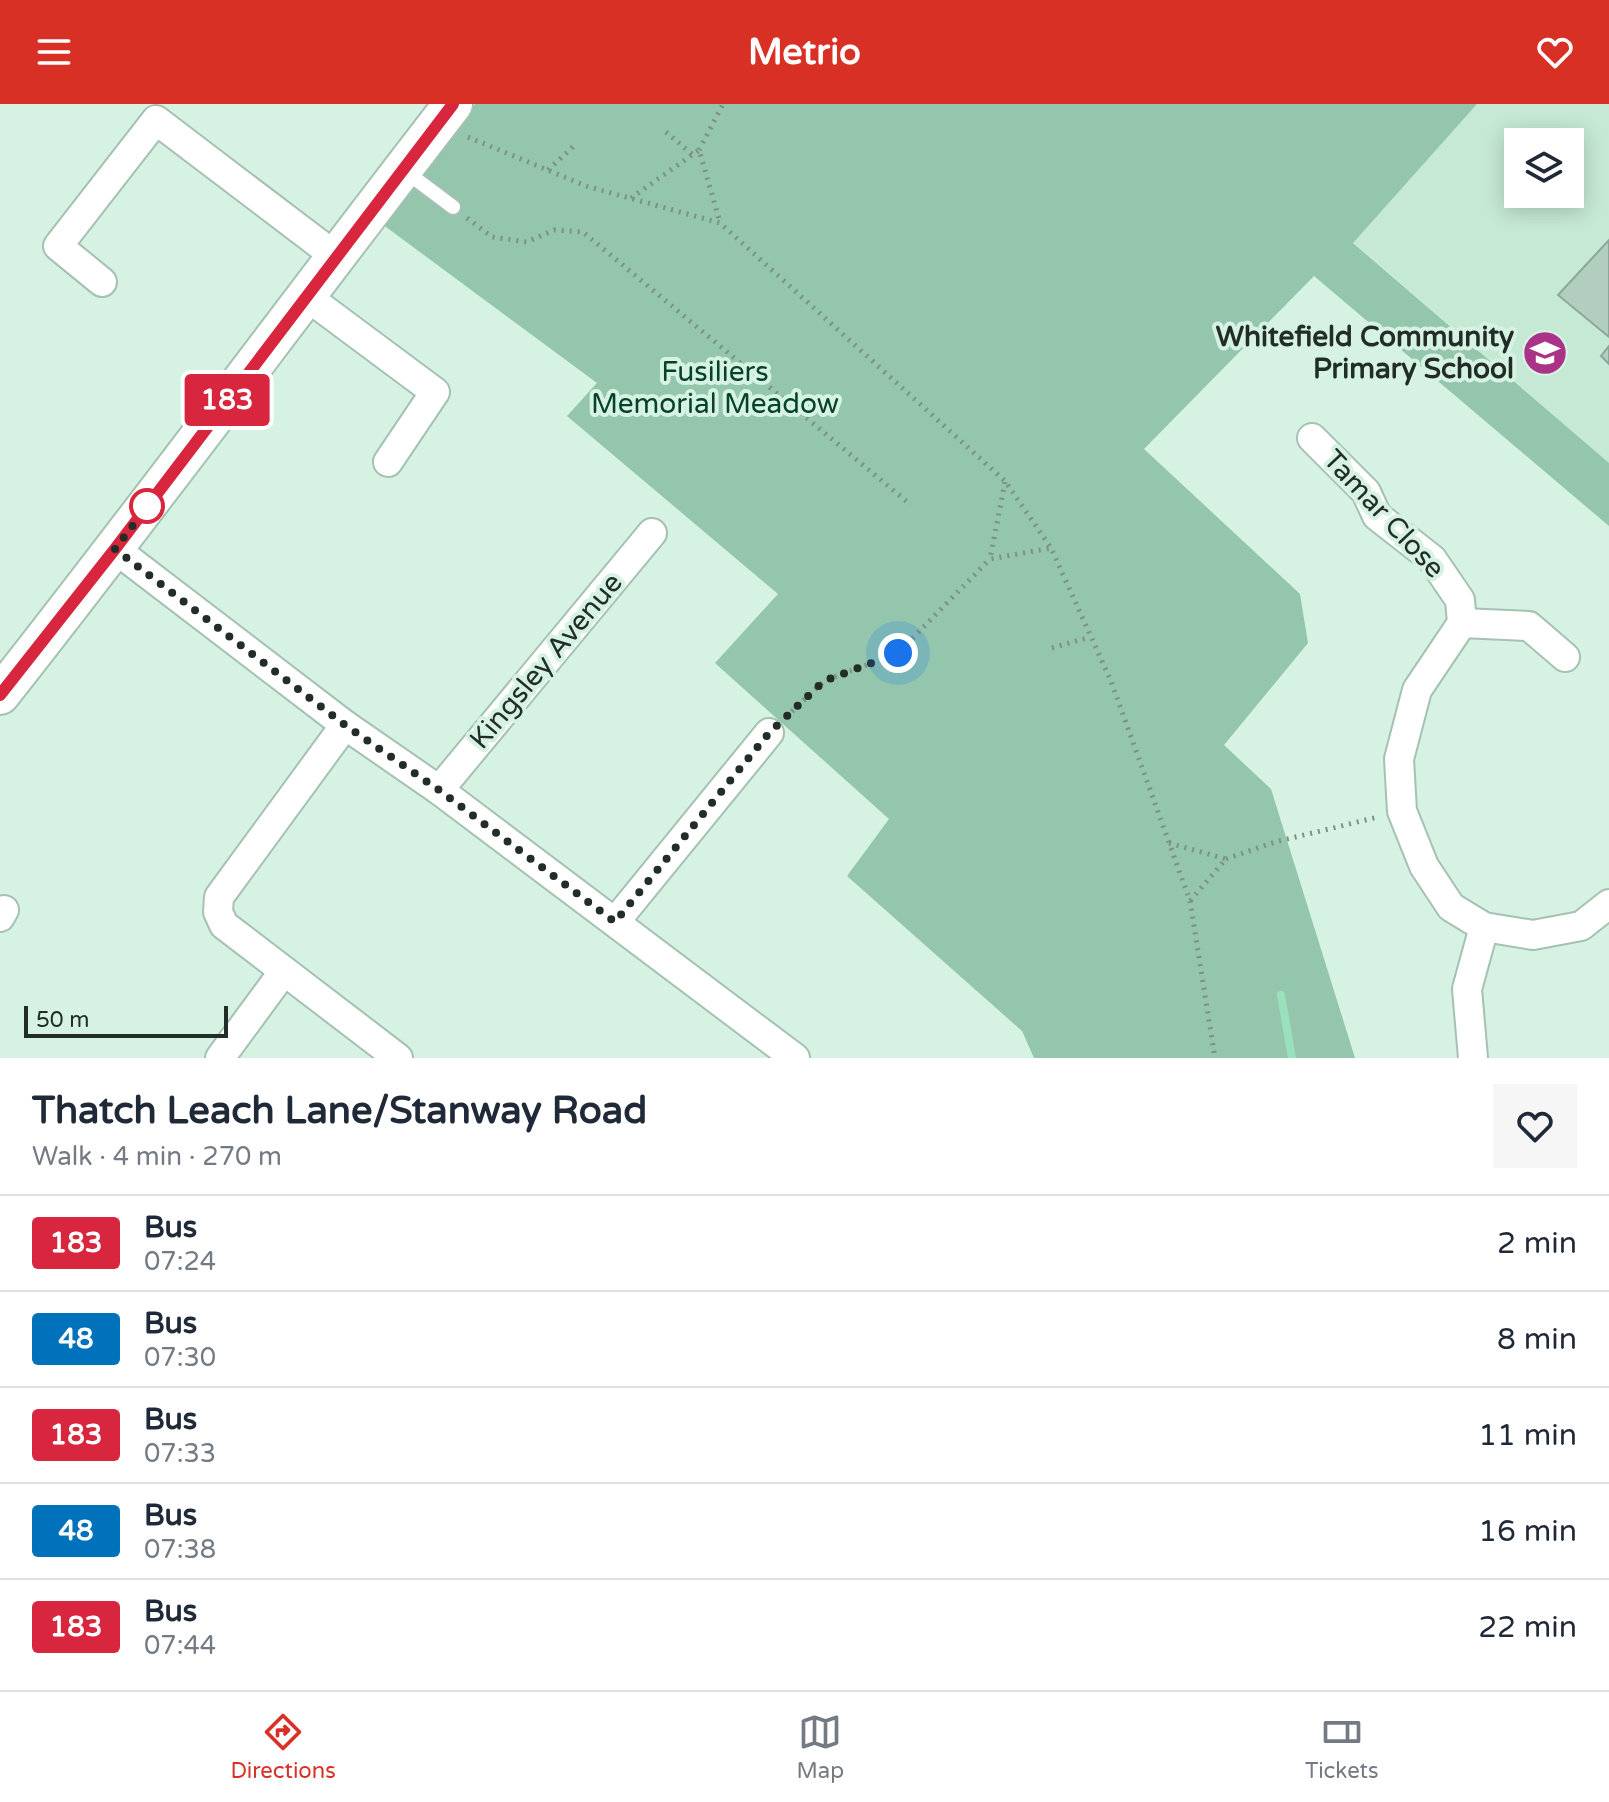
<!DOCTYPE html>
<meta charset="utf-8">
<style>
body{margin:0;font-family:"Varela Round",sans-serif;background:#f6f6f7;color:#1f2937;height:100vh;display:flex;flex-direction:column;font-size:30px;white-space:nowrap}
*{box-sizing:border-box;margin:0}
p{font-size:26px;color:#747a83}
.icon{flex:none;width:44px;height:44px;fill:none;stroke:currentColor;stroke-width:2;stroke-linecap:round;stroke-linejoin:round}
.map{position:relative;height:954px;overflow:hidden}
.sheet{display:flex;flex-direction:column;background:#fff;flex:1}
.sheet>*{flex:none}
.badge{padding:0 16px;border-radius:6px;font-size:28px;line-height:52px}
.tools{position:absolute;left:1504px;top:24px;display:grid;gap:16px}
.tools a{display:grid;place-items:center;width:80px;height:80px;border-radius:0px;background:#fff;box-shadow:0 4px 20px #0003;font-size:40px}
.scale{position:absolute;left:24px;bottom:20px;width:204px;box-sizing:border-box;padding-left:8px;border:4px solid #222d27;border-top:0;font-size:22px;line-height:28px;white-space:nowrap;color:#222d27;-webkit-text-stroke:6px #d5f2e2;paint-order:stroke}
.you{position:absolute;width:40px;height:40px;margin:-20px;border:6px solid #fff;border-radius:50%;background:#1a73e8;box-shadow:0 0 0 12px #1a73e833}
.map>.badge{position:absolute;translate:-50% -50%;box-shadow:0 0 0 4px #fff}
.round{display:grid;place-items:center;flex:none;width:84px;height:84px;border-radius:0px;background:#f6f6f7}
.headline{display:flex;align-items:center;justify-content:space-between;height:136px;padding:0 32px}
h1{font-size:38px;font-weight:700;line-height:60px}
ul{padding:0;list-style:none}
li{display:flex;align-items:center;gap:24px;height:96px;padding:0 32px;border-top:2px solid #e0e1e3}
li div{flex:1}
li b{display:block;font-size:30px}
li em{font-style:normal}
li .badge{min-width:88px;font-weight:700;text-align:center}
header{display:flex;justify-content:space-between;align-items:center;height:104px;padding:0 32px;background:#d93025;color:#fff;font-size:36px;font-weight:700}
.tabs{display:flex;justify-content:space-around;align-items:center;height:112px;border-top:2px solid #e0e1e3;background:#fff;font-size:22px;color:#747a83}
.tabs a{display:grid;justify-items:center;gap:4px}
.tabs .on{color:#d93025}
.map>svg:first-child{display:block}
.built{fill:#c5e9d5;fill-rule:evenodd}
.green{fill:#93c6ac}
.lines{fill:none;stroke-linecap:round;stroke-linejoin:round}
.stream{stroke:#99e0bd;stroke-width:8}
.building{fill:#b2cebf;stroke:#8ca799;stroke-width:2}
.lane-casing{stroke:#a5c1b2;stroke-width:18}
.street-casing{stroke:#a5c1b2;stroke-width:32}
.secondary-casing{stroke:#a5c1b2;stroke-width:42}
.path{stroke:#7d9186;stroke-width:5;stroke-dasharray:2 6;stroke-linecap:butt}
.lane{stroke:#fff;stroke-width:14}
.street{stroke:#fff;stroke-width:28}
.secondary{stroke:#fff;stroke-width:38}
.line-casing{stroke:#fff;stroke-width:18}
.line{stroke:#d7263d;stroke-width:12}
.walk{stroke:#222d27;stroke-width:8;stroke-dasharray:0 14.4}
.stop-dot{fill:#fff;stroke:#d7263d;stroke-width:4}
.labels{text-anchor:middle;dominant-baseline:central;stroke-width:8;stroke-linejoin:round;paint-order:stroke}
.poi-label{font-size:28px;font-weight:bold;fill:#222d27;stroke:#d5f2e2;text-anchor:end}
.park-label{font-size:28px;fill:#05412b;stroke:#d5f2e2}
.street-label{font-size:28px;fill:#222d27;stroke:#d5f2e2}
</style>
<header><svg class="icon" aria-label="menu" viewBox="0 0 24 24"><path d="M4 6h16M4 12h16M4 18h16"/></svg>Metrio<svg class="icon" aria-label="heart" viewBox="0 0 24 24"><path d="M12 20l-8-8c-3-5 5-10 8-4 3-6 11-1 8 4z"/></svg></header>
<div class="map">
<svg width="1609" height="954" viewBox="0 0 1609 954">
<rect width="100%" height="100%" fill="#d5f2e2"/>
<!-- built -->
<path class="built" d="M1477,0h132v359l-256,-221zM1518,38h52v52h-52z"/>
<!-- green -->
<path class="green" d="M475,0h1002l-124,139 256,220v63l-295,-250 -170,173 156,145 8,49 -84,102 47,44 84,269h-321l-12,-27 -175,-155 42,-57 -174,-156 63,-69 -211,-178 30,-33 -215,-159z"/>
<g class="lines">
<!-- stream -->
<path class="stream" d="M1281,891l11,63"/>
</g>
<!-- building -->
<g class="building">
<path d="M1609,136v97l-51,-42z"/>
<path d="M1609,242v18l-8,-8z"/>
</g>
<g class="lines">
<!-- lane casing -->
<g class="lane-casing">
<path id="lane" d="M405,67l48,36"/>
</g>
<!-- street casing -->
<g class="street-casing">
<g id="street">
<path d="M102,178l-44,-36 98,-126 179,136"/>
<path d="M306,192l129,96 -47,70"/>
<path d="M1312,334l54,54 11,24 55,43 28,41 2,23 -45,67 -18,69 3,52 22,55 27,41 33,20 49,8 48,-9 28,-22"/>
<path d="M115,445l230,176 94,65 356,268"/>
<path d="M1462,519l67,3 36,31"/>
<path d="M345,621l-126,172 -1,15 6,13 174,133"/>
<path d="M439,686l213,-257"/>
<path d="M0,813l4,-7"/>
<path d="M615,818l154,-189"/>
<path d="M220,954l64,-87"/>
<path d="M1473,954l-6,-69 17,-62"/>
</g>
</g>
<!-- secondary casing -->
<g class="secondary-casing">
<path id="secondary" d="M0,591c154,-195 301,-395 453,-591"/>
</g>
<!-- path -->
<g class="path">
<path d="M666,28l27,23"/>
<path d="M468,33l118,49 134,37 285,258 46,67 60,133 79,220 25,157"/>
<path d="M699,46l24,-46"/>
<path d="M548,66l28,-26"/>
<path d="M631,94l68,-48 21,72"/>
<path d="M467,114l25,19 35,5 27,-12 29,2 328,273"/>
<path d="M1005,378l-15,77 61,-11"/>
<path d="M1052,544l38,-11"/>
<path d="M786,613l38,-36 74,-28 92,-94"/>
<path d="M1169,739l57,16 -36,42"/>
<path d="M1226,755l49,-17 103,-25"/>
</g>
<!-- lane -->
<use href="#lane" class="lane"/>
<!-- street -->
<use href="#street" class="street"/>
<!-- secondary -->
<use href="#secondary" class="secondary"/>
</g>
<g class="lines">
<!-- line casing -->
<g class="line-casing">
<path id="line" d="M0,591l115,-146 338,-445"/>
</g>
<!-- line -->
<use href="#line" class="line"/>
<!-- walk -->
<path class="walk" d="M147,402l6,-7 -38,50 230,176 94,65 176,132 154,-189 55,-52 74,-28"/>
</g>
<!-- icons -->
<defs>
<g id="school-disc" transform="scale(2.3)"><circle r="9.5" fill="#aa3287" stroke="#d5f2e2"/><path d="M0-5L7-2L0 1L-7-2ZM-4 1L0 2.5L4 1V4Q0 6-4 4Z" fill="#fff"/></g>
</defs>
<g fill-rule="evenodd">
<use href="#school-disc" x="1545" y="249"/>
</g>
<!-- markers -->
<circle class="stop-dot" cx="147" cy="402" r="16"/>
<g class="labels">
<!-- poi labels -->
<g class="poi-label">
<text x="1514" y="233">Whitefield Community<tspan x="1514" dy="32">Primary School</tspan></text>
</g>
<!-- park labels -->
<g class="park-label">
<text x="715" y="268">Fusiliers<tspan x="715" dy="32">Memorial Meadow</tspan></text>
</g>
<!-- street labels -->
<g class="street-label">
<text transform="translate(1384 410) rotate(47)">Tamar Close</text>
<text transform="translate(546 557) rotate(-50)">Kingsley Avenue</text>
</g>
</g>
</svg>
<div class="tools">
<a><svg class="icon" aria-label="layers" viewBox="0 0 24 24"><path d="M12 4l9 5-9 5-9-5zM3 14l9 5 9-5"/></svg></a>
</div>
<div class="scale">50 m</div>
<div class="you" style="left:898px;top:549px"></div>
<b class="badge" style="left:227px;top:296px;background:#d7263d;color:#fff">183</b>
</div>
<section class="sheet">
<div class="headline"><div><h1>Thatch Leach Lane/Stanway Road</h1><p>Walk · 4 min · 270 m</p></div><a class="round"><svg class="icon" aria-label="heart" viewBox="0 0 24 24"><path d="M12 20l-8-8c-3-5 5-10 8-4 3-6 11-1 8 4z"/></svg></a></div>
<ul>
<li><span class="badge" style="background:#d7263d;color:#fff">183</span><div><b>Bus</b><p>07:24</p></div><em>2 min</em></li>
<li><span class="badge" style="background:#0072bc;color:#fff">48</span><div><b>Bus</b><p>07:30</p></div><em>8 min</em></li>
<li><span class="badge" style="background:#d7263d;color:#fff">183</span><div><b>Bus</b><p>07:33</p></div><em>11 min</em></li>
<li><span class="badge" style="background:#0072bc;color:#fff">48</span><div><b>Bus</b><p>07:38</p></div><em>16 min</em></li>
<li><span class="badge" style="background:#d7263d;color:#fff">183</span><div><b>Bus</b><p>07:44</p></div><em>22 min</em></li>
</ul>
</section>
<nav class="tabs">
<a class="on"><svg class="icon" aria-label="directions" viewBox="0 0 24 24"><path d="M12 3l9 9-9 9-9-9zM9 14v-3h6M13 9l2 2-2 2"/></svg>Directions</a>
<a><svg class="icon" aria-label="map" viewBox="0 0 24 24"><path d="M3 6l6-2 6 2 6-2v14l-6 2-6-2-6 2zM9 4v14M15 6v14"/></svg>Map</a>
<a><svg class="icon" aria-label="tickets" viewBox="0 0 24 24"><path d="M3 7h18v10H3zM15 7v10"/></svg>Tickets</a>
</nav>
